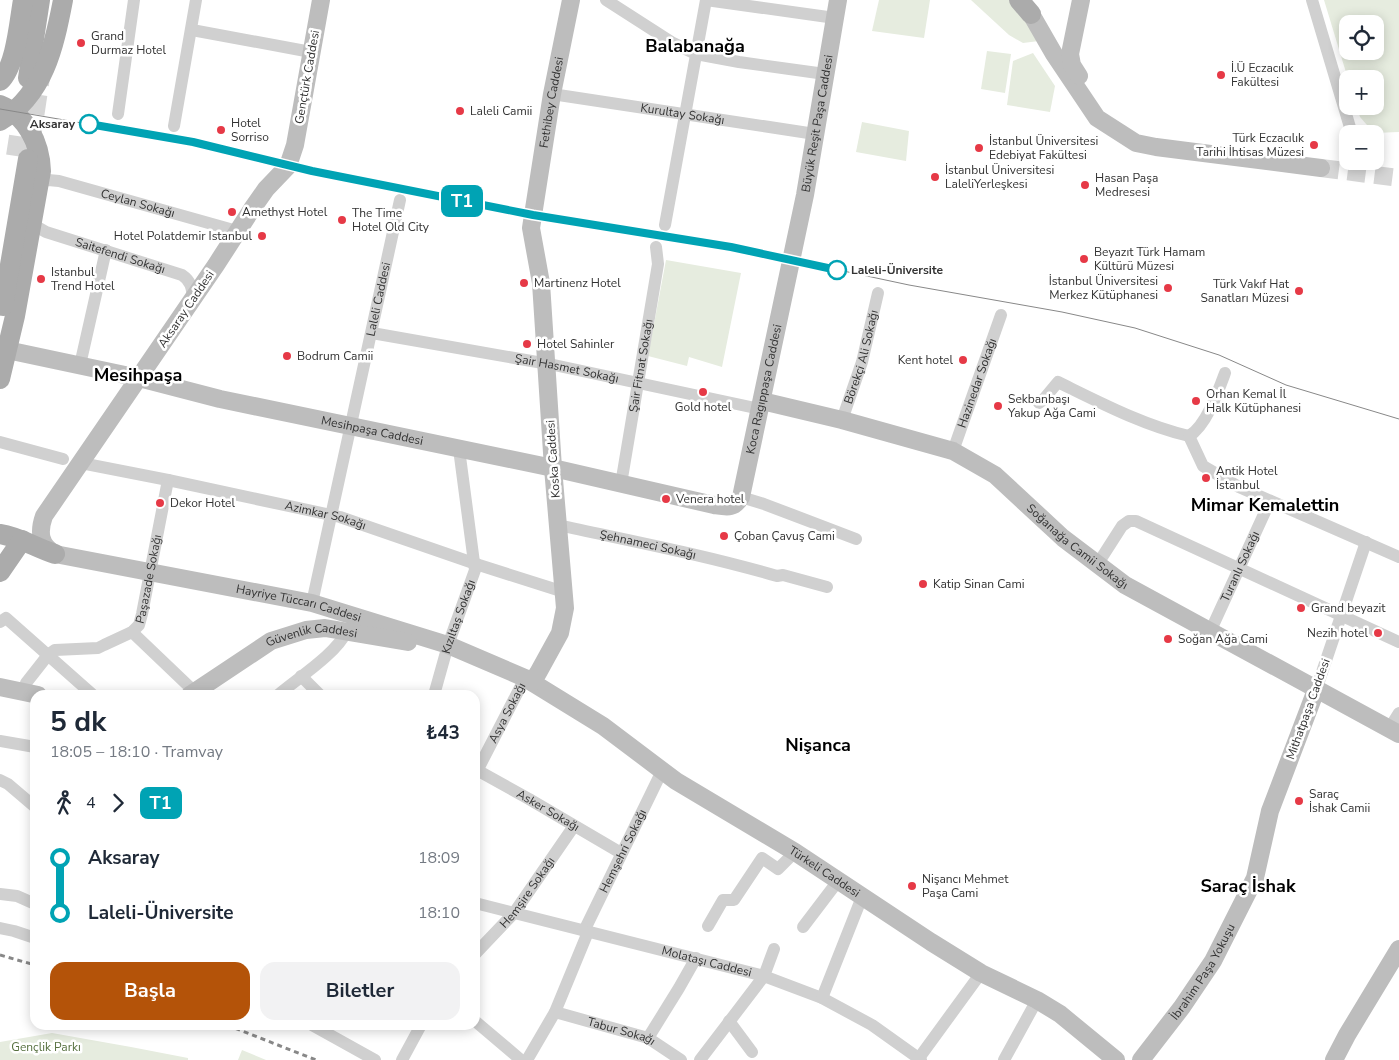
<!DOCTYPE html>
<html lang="tr">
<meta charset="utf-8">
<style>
body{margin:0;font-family:"Nunito Sans",sans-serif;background:#f2f2f3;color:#1f2937;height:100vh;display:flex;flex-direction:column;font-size:19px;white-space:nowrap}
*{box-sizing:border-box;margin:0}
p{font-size:16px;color:#747a83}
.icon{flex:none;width:28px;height:28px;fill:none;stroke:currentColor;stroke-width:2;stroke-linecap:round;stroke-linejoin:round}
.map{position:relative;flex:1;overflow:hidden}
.details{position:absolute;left:30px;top:690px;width:450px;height:340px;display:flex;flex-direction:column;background:#fff;border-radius:15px;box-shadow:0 2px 12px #0003}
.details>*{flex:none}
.badge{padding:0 10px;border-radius:8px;font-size:18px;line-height:32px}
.fabs{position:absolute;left:1339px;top:15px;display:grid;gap:10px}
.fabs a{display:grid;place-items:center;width:45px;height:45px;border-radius:10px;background:#fff;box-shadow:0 2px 12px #0003;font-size:25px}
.map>.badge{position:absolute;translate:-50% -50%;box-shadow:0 0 0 2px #fff}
.legs{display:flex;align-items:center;gap:8px;height:55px;padding:0 20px;font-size:16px}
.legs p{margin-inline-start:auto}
.overview{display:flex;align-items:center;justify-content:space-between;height:85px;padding:0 20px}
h1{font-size:28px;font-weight:700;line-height:38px}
.action{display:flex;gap:10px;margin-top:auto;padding:10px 20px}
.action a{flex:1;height:58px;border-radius:15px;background:#b45309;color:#fff;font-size:20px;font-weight:700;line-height:58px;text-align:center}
.action a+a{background:#f2f2f3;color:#1f2937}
ul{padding:0 20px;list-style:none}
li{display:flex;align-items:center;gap:18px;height:55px;font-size:19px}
li i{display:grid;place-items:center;width:8px;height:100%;margin:0 6px;background:currentColor}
li i::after{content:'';width:12px;height:12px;margin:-6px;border:4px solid;border-radius:50%;background:#fff}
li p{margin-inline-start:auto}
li:first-child i{background:linear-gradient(#0000 50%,currentColor 0)}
li:last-child i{background:linear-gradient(currentColor 50%,#0000 0)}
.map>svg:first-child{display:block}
.green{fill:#e6ecdf;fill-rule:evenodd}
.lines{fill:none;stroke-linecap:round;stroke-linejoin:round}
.secondary-tunnel{stroke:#d6d6d6;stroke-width:18;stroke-dasharray:18 9;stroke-linecap:butt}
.primary-tunnel{stroke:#d6d6d6;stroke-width:20;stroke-dasharray:20 10;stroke-linecap:butt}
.street{stroke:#d0d0d0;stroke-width:12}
.secondary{stroke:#bdbdbd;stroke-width:18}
.primary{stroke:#ababab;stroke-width:20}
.tram{stroke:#888;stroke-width:1}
.rail{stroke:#888;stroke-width:3;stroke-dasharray:5 4;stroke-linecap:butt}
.line-1-casing{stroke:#fff;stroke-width:11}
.line-1{stroke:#00a3b4;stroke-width:8}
.poi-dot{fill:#e63946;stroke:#fff;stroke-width:2}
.stop-1-dot{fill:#fff;stroke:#00a3b4;stroke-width:2.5}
.labels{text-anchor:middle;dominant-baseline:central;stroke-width:5;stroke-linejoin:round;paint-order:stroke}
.poi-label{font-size:12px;fill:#333;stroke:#fff;text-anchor:start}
.street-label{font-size:12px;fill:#333;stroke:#fff}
.stop-label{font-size:12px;font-weight:bold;fill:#333;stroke:#fff;text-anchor:end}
.park-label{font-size:12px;fill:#56703f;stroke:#fff}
.district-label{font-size:18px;font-weight:bold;fill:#000;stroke:#fff}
</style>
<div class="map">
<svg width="1399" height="1060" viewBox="0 0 1399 1060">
<rect width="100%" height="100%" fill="#fff"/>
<!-- green -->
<g class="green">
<path d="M879,0h51l-6,38 -52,-7z"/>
<path d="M971,0h41l27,41 -16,2 -14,-8z"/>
<path d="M1324,0h75v132l-25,1 -14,-16 -4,-11h19v-27h-27zM1348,24h27v27h-27z"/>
<path d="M987,51l24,3 -6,39 -24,-4z"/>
<path d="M1033,53l22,33 -5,26 -43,-7 6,-44z"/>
<path d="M862,122l47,9 -3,30 -50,-9z"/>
<path d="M666,260l75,13 -19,94 -33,-10 -2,9 -39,-10z"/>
<path d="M52,1033l79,14 57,11v2h-188v-18z"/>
<path d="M242,1050l24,10h-28z"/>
</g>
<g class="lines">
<!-- secondary-tunnel -->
<path class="secondary-tunnel" d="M1321,168l78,10"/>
<!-- primary-tunnel -->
<g class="primary-tunnel">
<path d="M30,144l10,-67"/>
<path d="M16,156l5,-32"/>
</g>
<!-- street -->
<g class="street">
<path d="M606,0l67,43 23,11 43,8 86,12"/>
<path d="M706,0l129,18"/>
<path d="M1312,0l40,134"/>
<path d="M192,30l119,22"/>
<path id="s1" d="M552,94l263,40"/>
<path d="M118,114l16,-114"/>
<path d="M174,126l22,-126"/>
<path id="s2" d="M39,181l9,-1 11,1 178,50"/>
<path id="s3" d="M32,224l14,8 136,43c9,6 10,13 11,23"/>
<path d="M665,225l41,-225"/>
<path id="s4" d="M372,333l182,32 206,44"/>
<path d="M80,365l26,-115"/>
<path d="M1039,403l4,-3 15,-18c43,21 85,43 131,54"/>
<path id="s5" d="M842,420l20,-58 16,-69"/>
<path d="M1189,436l14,30 36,21 160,70"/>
<path d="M1189,436c17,-10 29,-44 36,-63"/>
<path d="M0,442l63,17"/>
<path id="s6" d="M953,451l48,-136"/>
<path id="s7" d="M81,463l87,17 172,37 139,48 85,27"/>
<path id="s8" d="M621,484l37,-220 -2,-17"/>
<path d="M741,497l23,7 92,35"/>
<path id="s9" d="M558,525c73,16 147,30 219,51l6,-1 44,12"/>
<path d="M1097,565l25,-39 7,-5h7l263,121"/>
<path id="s10" d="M312,603l88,-403"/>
<path d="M0,622l6,-4 87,77"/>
<path d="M132,632l66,63"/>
<path id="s11" d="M1210,632l60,-131"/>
<path d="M301,676l19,19"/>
<path d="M1316,690l50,-148"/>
<path id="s12" d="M24,692l2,-9 22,-28 7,-5 43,-2 6,-3 28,-13 7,-7 3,-11 26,-134"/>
<path d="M278,695c21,-18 57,-40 69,-64"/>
<path id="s13" d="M434,695l14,-50 27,-75 -16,-121"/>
<path d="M1389,729l10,-16"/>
<path d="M0,741l35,6"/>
<path id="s14" d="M475,769l54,30 92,54"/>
<path id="s15" d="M475,775l50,-97"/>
<path d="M0,780l8,4 27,23"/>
<path d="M0,894l17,2 18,8"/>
<path id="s16" d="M475,903l289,73 58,22 50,27 49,35"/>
<path d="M708,926l15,-26h11l28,-42 16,11 17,-17"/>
<path d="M803,927l35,-46"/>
<path d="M0,928l14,3 21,7"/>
<path id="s17" d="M584,931l78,-160"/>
<path id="s18" d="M475,954l39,-41 60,-87"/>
<path d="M822,998l40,-101"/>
<path id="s19" d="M555,1012l93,26 33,22"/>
<path d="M475,1021l46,39"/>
<path d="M729,1021l23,31"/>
<path d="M312,1025l63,35"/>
<path d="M648,1038l31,-50 17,-30"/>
<path d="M919,1058l62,-85"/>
<path d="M402,1060l19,-35"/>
<path d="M527,1060l28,-48 33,-80"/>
<path d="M700,1060l64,-84 10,-27"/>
<path d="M1004,1060l33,-60"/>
</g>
<!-- secondary -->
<g class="secondary">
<path id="s20" d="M321,0l-26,145 -7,21 -22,23 -14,20 -36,56 -172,251c-6,17 -4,29 11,38l257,49 136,42 77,33 78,48 73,55 119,71 136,90 50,31 56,27 23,14 56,46"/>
<path d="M1031,14l23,40 43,64 39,25 20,4 165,21"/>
<path d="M1079,76l-7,-11 -2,-11 11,-54"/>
<path id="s21" d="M7,350l132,28 81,21 333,69 161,37c13,2 20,4 27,-8l64,-302 33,-195"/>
<path id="s22" d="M762,401l80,19 111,31 42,24 68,63 62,47 274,149"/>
<path id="s23" d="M532,682l6,-9 22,-40 5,-25 -12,-140 -12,-185 -10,-55 21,-134 19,-94"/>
<path d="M0,687l38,8"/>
<path id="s24" d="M190,695l81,-54 35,-11 19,-2 83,14"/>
<path id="s25" d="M1141,1060l41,-53 31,-46 42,-83 15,-67 46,-121"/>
<path d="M1334,1060l13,-25 52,-86"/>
</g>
<!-- primary -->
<g class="primary">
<path d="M1019,0l12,14"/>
<path d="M28,78l12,-78"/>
<path d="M0,81c16,-15 19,-59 23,-81"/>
<path d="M0,105c27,11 40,38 41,66l-26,145 -15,63"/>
<path d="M0,121c44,-26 54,-74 63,-121"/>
<path d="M3,306l25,-147"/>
<path d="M0,534c20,3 36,14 55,20"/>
<path d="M0,572l22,-32"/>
</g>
<!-- tram -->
<path class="tram" d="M0,109l193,33 119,29 221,44 198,32 178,38 153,27 73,16 84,27 67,30 113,34"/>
<!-- rail -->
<g class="rail">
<path d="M0,955l35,10"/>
<path d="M227,1025l89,35"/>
</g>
</g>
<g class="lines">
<!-- line-1 casing -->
<g class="line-1-casing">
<path id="line-1" d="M89,124l104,18 119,29 221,44 198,32 106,23"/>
</g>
<!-- line-1 -->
<use href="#line-1" class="line-1"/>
</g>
<!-- markers -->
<g class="poi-dot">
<circle cx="81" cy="43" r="5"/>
<circle cx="1221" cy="75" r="5"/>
<circle cx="460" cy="111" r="5"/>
<circle cx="221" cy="130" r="5"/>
<circle cx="1314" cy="145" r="5"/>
<circle cx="979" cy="148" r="5"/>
<circle cx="935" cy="177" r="5"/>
<circle cx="1085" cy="185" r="5"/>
<circle cx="232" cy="212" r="5"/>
<circle cx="342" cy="220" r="5"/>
<circle cx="262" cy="236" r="5"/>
<circle cx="1084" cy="259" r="5"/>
<circle cx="41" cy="279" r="5"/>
<circle cx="524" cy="283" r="5"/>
<circle cx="1168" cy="288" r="5"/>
<circle cx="1299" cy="291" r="5"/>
<circle cx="527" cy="344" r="5"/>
<circle cx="287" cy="356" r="5"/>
<circle cx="963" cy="360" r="5"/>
<circle cx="703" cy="392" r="5"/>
<circle cx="1196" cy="401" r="5"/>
<circle cx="998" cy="406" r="5"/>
<circle cx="1206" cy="478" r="5"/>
<circle cx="666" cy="499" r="5"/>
<circle cx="160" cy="503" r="5"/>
<circle cx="724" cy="536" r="5"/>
<circle cx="923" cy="584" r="5"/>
<circle cx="1301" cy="608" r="5"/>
<circle cx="1378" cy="633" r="5"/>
<circle cx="1168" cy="639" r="5"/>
<circle cx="1299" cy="801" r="5"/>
<circle cx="912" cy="886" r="5"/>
</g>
<g class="stop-1-dot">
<circle cx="89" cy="124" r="9"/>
<circle cx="837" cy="270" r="9"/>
</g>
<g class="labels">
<!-- poi labels -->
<g class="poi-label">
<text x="91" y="36">Grand<tspan x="91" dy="14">Durmaz Hotel</tspan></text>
<text x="1231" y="68">İ.Ü Eczacılık<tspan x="1231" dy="14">Fakültesi</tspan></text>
<text x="470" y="111">Laleli Camii</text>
<text x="231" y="123">Hotel<tspan x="231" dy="14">Sorriso</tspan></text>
<text x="1304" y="138" text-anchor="end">Türk Eczacılık<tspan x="1304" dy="14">Tarihi İhtisas Müzesi</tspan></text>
<text x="989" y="141">İstanbul Üniversitesi<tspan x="989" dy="14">Edebiyat Fakültesi</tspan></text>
<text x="945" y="170">İstanbul Üniversitesi<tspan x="945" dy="14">LaleliYerleşkesi</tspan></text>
<text x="1095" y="178">Hasan Paşa<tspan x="1095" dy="14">Medresesi</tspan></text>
<text x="242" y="212">Amethyst Hotel</text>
<text x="352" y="213">The Time<tspan x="352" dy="14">Hotel Old City</tspan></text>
<text x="252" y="236" text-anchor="end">Hotel Polatdemir Istanbul</text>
<text x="1094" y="252">Beyazıt Türk Hamam<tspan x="1094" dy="14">Kültürü Müzesi</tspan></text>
<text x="51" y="272">Istanbul<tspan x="51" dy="14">Trend Hotel</tspan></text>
<text x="1158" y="281" text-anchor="end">İstanbul Üniversitesi<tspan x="1158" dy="14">Merkez Kütüphanesi</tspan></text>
<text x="534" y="283">Martinenz Hotel</text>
<text x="1289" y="284" text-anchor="end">Türk Vakıf Hat<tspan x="1289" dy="14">Sanatları Müzesi</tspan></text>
<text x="537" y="344">Hotel Sahinler</text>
<text x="297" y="356">Bodrum Camii</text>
<text x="953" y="360" text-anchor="end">Kent hotel</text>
<text x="1206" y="394">Orhan Kemal İl<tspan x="1206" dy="14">Halk Kütüphanesi</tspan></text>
<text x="1008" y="399">Sekbanbaşı<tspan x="1008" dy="14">Yakup Ağa Cami</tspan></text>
<text x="703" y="407" text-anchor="middle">Gold hotel</text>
<text x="1216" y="471">Antik Hotel<tspan x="1216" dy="14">İstanbul</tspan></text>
<text x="676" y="499">Venera hotel</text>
<text x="170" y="503">Dekor Hotel</text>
<text x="734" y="536">Çoban Çavuş Cami</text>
<text x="933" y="584">Katip Sinan Cami</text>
<text x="1311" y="608">Grand beyazit</text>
<text x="1368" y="633" text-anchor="end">Nezih hotel</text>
<text x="1178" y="639">Soğan Ağa Cami</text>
<text x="1309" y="794">Saraç<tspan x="1309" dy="14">İshak Camii</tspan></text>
<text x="922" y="879">Nişancı Mehmet<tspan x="922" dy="14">Paşa Cami</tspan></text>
</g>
<!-- street labels -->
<g class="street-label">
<text transform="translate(307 77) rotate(-80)">Gençtürk Caddesi</text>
<text stroke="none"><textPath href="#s23" startOffset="591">Fethibey Caddesi</textPath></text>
<text stroke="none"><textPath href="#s1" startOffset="132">Kurultay Sokağı</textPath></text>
<text stroke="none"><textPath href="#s21" startOffset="1136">Büyük Reşit Paşa Caddesi</textPath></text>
<text stroke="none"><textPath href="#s2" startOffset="102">Ceylan Sokağı</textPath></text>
<text stroke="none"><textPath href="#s3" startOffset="94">Saitefendi Sokağı</textPath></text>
<text stroke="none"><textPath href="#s10" startOffset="311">Laleli Caddesi</textPath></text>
<text transform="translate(186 309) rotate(-56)">Aksaray Caddesi</text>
<text stroke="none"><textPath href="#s5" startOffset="66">Börekçi Ali Sokağı</textPath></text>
<text stroke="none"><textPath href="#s8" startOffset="120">Şair Fitnat Sokağı</textPath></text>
<text stroke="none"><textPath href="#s4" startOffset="198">Şair Hasmet Sokağı</textPath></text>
<text stroke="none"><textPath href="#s6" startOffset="72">Hazinedar Sokağı</textPath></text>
<text stroke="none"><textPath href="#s21" startOffset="865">Koca Ragıppaşa Caddesi</textPath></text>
<text stroke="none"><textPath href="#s21" startOffset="374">Mesihpaşa Caddesi</textPath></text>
<text transform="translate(553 459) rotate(-94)">Koska Caddesi</text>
<text stroke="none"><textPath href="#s7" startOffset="250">Azimkar Sokağı</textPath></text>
<text stroke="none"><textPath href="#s9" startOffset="92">Şehnameci Sokağı</textPath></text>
<text stroke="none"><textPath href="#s22" startOffset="355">Soğanağa Camii Sokağı</textPath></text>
<text stroke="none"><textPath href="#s11" startOffset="72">Turanlı Sokağı</textPath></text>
<text stroke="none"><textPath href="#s12" startOffset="191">Paşazade Sokağı</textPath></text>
<text stroke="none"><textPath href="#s20" startOffset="889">Hayriye Tüccarı Caddesi</textPath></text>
<text stroke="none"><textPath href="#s13" startOffset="82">Kızıltaş Sokağı</textPath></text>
<text stroke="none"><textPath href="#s24" startOffset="139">Güvenlik Caddesi</textPath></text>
<text transform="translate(1308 709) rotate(-70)">Mithatpaşa Caddesi</text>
<text stroke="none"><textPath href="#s15" startOffset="70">Asya Sokağı</textPath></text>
<text stroke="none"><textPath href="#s14" startOffset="84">Asker Sokağı</textPath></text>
<text stroke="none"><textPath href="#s17" startOffset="89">Hemşehri Sokağı</textPath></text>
<text stroke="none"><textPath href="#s20" startOffset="1485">Türkeli Caddesi</textPath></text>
<text stroke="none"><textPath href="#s18" startOffset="81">Hemşire Sokağı</textPath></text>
<text stroke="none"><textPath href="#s16" startOffset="239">Molataşı Caddesi</textPath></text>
<text stroke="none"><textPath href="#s25" startOffset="108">İbrahim Paşa Yokuşu</textPath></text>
<text stroke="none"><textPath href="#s19" startOffset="69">Tabur Sokağı</textPath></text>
</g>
<!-- stop labels -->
<g class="stop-label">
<text x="75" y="124">Aksaray</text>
<text x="851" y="270" text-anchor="start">Laleli-Üniversite</text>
</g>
<!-- park labels -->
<g class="park-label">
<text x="46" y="1047">Gençlik Parkı</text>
</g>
<!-- district labels -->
<g class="district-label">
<text x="695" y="46">Balabanağa</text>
<text x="138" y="375">Mesihpaşa</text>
<text x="1265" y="505">Mimar Kemalettin</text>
<text x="818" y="745">Nişanca</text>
<text x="1248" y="886">Saraç İshak</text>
</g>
</g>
</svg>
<div class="fabs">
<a><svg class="icon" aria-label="locate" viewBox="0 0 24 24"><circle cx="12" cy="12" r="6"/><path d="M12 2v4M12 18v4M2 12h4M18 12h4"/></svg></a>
<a>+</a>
<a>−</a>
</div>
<b class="badge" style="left:462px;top:201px;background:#00a3b4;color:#fff">T1</b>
<section class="details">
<div class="overview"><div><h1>5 dk</h1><p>18:05 – 18:10 · Tramvay</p></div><b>₺43</b></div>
<div class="legs"><svg class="icon" aria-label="walk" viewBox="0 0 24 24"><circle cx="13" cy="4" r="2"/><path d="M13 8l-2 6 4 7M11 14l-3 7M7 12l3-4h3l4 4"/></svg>4<svg class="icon" aria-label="forward" viewBox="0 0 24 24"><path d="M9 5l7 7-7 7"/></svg><b class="badge" style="background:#00a3b4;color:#fff">T1</b></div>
<ul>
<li><i style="color:#00a3b4"></i><b>Aksaray</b><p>18:09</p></li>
<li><i style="color:#00a3b4"></i><b>Laleli-Üniversite</b><p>18:10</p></li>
</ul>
<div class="action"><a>Başla</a><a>Biletler</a></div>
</section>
</div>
